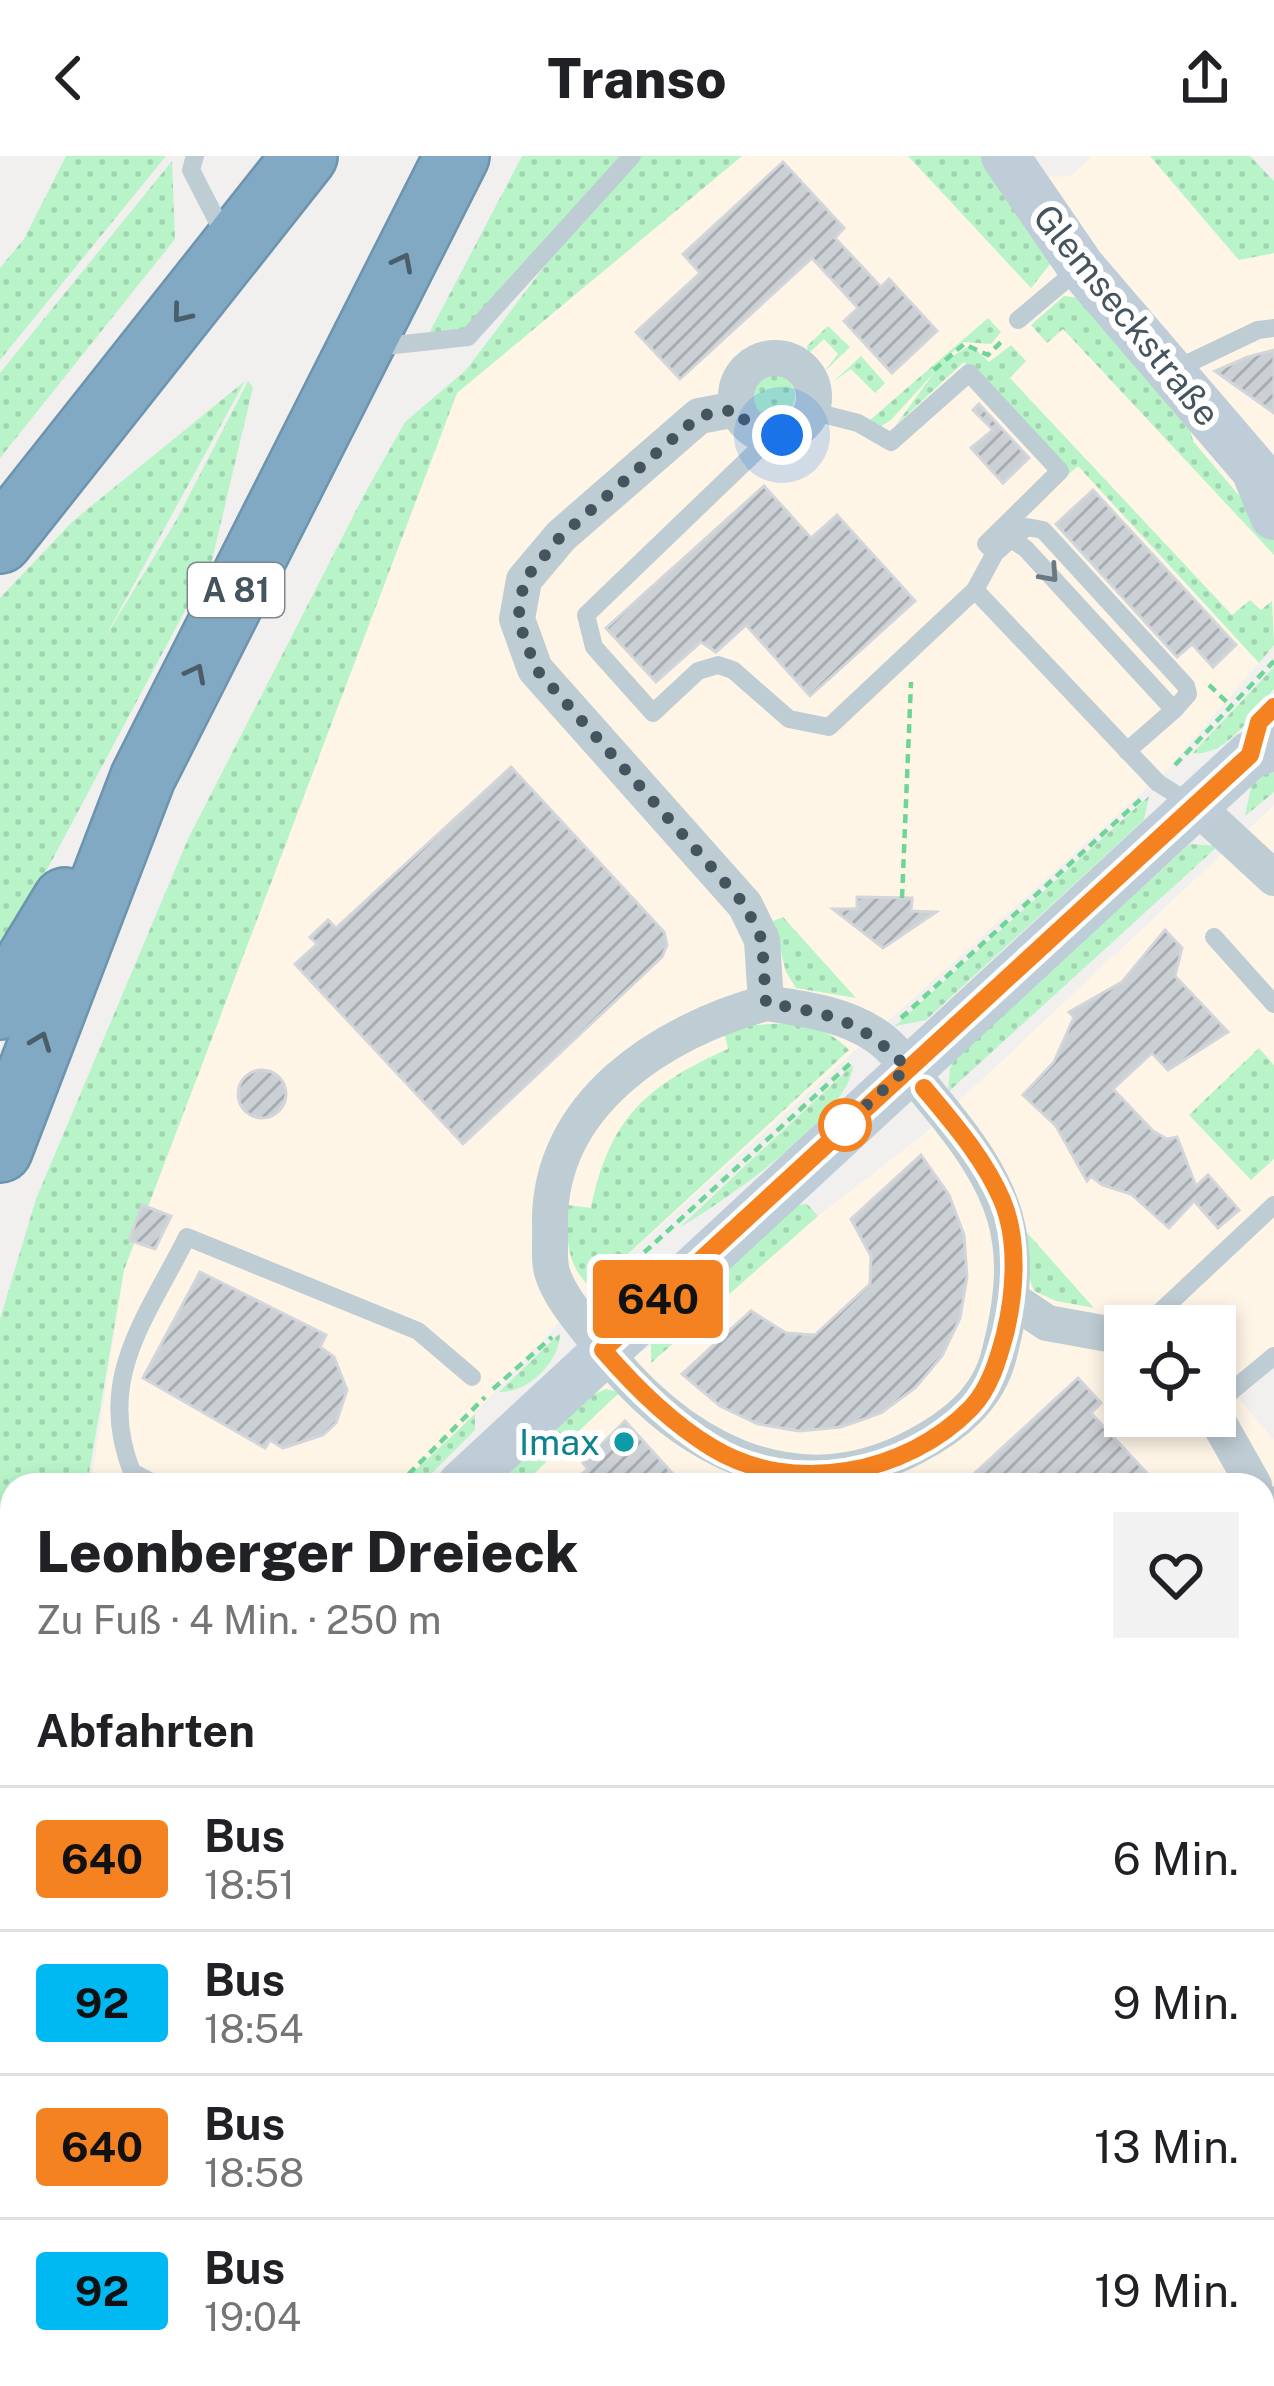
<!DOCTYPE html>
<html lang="de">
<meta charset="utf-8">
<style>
body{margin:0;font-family:"Public Sans",sans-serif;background:#f2f2f2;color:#202124;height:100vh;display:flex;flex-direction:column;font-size:45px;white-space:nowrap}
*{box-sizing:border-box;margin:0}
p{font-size:39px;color:#757577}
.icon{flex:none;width:66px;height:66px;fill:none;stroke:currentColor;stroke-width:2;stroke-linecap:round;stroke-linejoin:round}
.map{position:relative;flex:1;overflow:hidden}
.panel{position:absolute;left:0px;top:1317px;width:1275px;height:915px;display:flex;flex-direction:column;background:#fff;border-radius:36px 36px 0 0;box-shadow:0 6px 18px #0003}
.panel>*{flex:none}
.badge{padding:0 24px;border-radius:9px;font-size:42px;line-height:78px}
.tools{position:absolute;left:1104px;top:1149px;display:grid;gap:24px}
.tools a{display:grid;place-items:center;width:132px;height:132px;border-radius:0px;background:#fff;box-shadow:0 6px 18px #0003;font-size:60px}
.you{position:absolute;width:60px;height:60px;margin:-30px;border:9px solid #fff;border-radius:50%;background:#1a73e8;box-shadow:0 0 0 18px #1a73e833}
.map>.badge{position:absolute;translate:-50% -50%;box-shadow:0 0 0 6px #fff}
h2{padding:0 36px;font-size:45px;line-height:108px}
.round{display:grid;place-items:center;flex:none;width:126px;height:126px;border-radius:0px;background:#f2f2f2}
.summary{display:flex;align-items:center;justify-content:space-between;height:204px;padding:0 36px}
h1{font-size:57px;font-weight:800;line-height:90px}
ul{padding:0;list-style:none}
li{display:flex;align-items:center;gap:36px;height:144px;padding:0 36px;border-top:3px solid #e0e0e0}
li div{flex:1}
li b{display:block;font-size:45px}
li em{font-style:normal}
li .badge{min-width:132px;font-weight:700;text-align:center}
header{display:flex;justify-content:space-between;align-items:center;height:156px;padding:0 36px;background:#fff;font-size:54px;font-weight:800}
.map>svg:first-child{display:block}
.commercial{fill:#fef5e7;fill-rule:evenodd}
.grass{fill:url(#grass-dots)}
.forest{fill:url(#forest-crowns)}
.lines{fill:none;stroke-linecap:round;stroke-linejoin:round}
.stream{stroke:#81eaf6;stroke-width:9}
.building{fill:url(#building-hatch);stroke:#d2d6db;stroke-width:3}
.highway-casing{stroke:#6d94af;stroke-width:68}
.path{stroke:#6dd697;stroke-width:4.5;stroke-dasharray:9 6;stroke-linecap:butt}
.lane{stroke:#beccd3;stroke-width:18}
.street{stroke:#beccd3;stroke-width:36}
.secondary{stroke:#becdd8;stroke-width:48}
.highway{stroke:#81a9c3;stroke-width:63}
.oneway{stroke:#4b5d69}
.oneway2{stroke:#697982}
.line-casing{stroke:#fff;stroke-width:27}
.line{stroke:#f58220;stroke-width:18}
.walk{stroke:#45555f;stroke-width:12;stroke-dasharray:0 21.6}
.stop-dot{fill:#fff;stroke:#f58220;stroke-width:6}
.culture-dot{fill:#0f9aa8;stroke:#fff;stroke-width:4.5}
.labels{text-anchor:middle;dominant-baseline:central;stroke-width:12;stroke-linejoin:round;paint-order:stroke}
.shield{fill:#fff;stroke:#7d888f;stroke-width:3}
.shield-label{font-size:33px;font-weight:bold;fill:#45555f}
.street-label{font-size:36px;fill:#45555f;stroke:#fff}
.culture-label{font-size:36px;fill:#0d838f;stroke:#fff;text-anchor:end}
</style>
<header><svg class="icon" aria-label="back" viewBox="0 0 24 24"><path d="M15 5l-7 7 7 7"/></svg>Transo<svg class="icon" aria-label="share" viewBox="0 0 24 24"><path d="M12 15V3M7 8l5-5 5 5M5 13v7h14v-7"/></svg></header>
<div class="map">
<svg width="1274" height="2230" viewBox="0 0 1274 2230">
<defs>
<pattern id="grass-dots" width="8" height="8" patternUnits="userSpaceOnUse" patternTransform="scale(3)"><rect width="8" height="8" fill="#b9f4c9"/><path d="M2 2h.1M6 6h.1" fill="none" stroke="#a0d3af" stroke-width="1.8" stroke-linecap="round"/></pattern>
<pattern id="forest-crowns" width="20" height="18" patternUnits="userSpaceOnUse" patternTransform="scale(3)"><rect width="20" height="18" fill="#b9f4c9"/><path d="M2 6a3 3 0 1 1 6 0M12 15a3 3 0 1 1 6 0" fill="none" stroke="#a0d3af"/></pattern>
<pattern id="building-hatch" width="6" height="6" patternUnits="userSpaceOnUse" patternTransform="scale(3)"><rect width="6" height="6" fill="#cad0d4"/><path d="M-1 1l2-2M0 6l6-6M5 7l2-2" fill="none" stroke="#a6acaf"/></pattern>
</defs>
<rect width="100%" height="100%" fill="#f2efef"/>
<!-- commercial -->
<g class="commercial">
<path d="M742,0h166l50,53 43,-30 70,-3 21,-20h58l88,104 36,-7v392l-106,124 -577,519 -183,197h-317l33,-215 333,-877z"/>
<path d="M1274,649v561l-35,33 35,41v575l-11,-1v-529h-767l103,-100 324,-250zM1125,1170h90v90h-90z"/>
</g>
<!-- grass -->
<g class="grass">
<path d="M66,0h100l-166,204v-92l24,-29z"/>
<path d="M522,0h220l-285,237 -333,877 -37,215h-75v762l-12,-41v-887l36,-120 152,-360 176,-344 41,-73 61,-52 128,-169 -126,136 -44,6z"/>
<path d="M908,0h77l66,107 -20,25z"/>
<path d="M1150,0h100l24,25v72l-35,7z"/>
<path d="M172,5l3,78 -175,219v-85z"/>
<path d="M1064,140l18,2 105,118 6,25 81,96v18l-211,-226 -16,14 -16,-18z"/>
<path d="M988,162l13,14 -10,12 -29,-2 -71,78 -13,8 -8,-8z"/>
<path d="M828,170l22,21 -27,26 15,-19 -14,-15 -16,15 -1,-8z"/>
<path d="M971,189l18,17 22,-17 15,16 -16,17 222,237 18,-15 11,10 11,-9 2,44 -15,18 -181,-197 -9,8 -105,-112 -68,63 45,-62z"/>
<path d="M861,200l24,27 -10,10 -24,-24 -18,13z"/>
<circle cx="774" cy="240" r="21"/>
<path d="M245,225l-141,258 73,-120 71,-138 5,6 -45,190 -4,-2 -204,383v-360l73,-77z"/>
<path d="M1274,511v22c-20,23 -48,69 -81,64z"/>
<path d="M1274,604v32l-29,24 6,-29z"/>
<path d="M1149,640l-5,24 -218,200 -31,6z"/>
<path d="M1190,688l28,2 -270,246 2,-24 9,-16z"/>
<path d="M783,761l73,81 -60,-10 -10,-16 -13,-51z"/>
<path d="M788,867c25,3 43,8 61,27l-258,238c-26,-24 -24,-50 -24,-83l24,3c18,-90 56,-123 137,-159l-5,-22z"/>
<path d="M1259,892l15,17v94l-23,21 -62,-65z"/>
<path d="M853,909c-2,49 -131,138 -173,162z"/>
<path d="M807,1048l11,12 -167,147v-24l145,-134z"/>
<path d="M1022,1071l72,81 -38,-7 -22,-10 -11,-31z"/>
<path d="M560,1177c0,29 -32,60 -61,59z"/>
<path d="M606,1233l14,3 -98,93h-30l86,-84z"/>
<path d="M475,1258v16l-55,55h-20z"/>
<path d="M1263,1866l11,1v255l-11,2z"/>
<path d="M1274,2183v47h-423l2,-10h410v-36z"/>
<path d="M57,2220h183l-1,10h-177z"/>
<path d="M459,2220h344l-3,10h-348z"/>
</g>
<!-- forest -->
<path class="forest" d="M1274,2122v61l-11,1v-60z"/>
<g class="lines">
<!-- stream -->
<g class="stream">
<path d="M0,2061l12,4"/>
<path d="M1263,2152l11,-1"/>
</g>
</g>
<!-- building -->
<g class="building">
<path d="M783,6l61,66 -9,10 46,49 8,-8 48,52 -45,42 -48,-52 14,-13 -46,-50 -132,121 -44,-47 64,-59 -17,-19z"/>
<path d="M1274,194v63l-59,-42 33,-14z"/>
<path d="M979,248l50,54 -26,25 -32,-35 22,-18 -20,-20z"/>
<path d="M764,330l47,52 26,-23 78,86 -105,95 -64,-71 -30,27 -15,-10 -45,40 -50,-54z"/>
<path d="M1093,334l143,155 -23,22 -21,-23 -15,13 -121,-133z"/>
<path d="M511,611l153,165 3,13 -5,12 -199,187 -168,-180 22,-20 -7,-7 18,-17 8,8z"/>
<path d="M857,741l55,1 -1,13 25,1 -53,36 -50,-39h24z"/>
<path d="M1165,774l17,18 -7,28 53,56 -60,38 -16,-17 -39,36 40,42 14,8 10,-2 19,49 12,-11 31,35 -21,18 -24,-27 -25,27 -38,-34 -29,-9 -11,-9 -4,5 -31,-55 -33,-31 31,-33 20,-45 -5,-5 53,-30z"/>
<circle cx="262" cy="938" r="24"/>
<path d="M921,999l28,40 15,40 3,42 -7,41 -18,38 -27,32 -34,25 -40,14 -42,4 -41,-7 -38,-18 -38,-32 69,-63 35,22 29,2 55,-51 1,-28 -20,-37z"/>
<path d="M142,1049l29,11 -16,33 -26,-9z"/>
<path d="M200,1116l126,63 -6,12 14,10 13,33 -11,33 -13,12 -40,13 -13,-8 -5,8 -122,-70z"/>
<path d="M1078,1222l23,25 -10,10 67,72h-196z"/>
<path d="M625,1265l58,64h-115l20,-16 -5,-6z"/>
</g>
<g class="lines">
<!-- highway casing -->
<g class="highway-casing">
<g id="highway">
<path d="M0,385l305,-385"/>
<path d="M0,851l65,-107"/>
<path d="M0,994l143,-373 314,-621"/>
<path d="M0,2165l12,33"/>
</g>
</g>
<!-- path -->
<g class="path">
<path d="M934,214l30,-26 24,11 16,-16"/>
<path d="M1209,529l22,21"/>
<path d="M1175,609l99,-104"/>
<path d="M902,742l9,-216"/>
<path d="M901,862l240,-219"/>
<path d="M600,1137l253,-232"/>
<path d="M493,1233l59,-52"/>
<path d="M398,1329l87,-88"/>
<path d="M1263,1866l11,1"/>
<path d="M0,2091l12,-1"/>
<path d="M401,2220l5,10"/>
<path d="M209,2230l3,-10"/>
<path d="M445,2230l6,-10"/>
</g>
<!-- lane -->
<g class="lane">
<path d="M195,0l-4,14 35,68"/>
<path d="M1018,164l63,-53"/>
<path d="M376,191l92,-10 164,-181"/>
<path d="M1174,214l84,-40 16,-2"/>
<path d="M811,255l47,12 33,19 78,-69 91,98 -74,73 9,9"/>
<path d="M772,280l-186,179 8,32 59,66 45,-42 20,-6 15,5 56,49 40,8 146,-137 20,-37 16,-14 14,9 149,162 -47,41"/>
<path d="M1011,383l16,-12 16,3 143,156 2,8 -14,16"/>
<path d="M975,434l183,193 35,22"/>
<path d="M1214,781l60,67"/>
<path d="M1145,1170l129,-121"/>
<path d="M1215,1249l59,-49"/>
<path d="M157,1329l-25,-13c-37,-93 14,-153 55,-235l231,94 54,46"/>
</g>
<!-- street -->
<g class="street">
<circle cx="775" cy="241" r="39"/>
<path d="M737,253l-38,7 -138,120 -37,44 -7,39 18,50 210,236 17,35 4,63"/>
<path d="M1196,650l78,72"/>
<path d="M766,847c39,6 79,11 112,34 21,15 38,42 54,61 75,90 97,141 67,257 -11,44 -45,71 -83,91 -124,67 -243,-2 -320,-106 -15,-19 -37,-44 -44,-68 -4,-13 -1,-32 -2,-46 -3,-122 112,-195 216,-223z"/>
<path d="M1013,1144l34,23 78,14"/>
<path d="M1215,1260l39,69"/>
<path d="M1263,1345l11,19"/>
</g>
<!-- secondary -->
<g class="secondary">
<path d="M1005,0l76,111 174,203 19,46"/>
<path d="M461,1329l789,-730 24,-9"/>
<path d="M314,2220l1,10"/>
<path d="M258,2230l3,-10"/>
</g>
<!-- highway -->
<use href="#highway" class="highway"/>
</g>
<!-- one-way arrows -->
<defs><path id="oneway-chevron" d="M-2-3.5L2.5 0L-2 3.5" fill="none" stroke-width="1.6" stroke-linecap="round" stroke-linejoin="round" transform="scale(3)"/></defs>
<g class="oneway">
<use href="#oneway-chevron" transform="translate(403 106) rotate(-63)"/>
<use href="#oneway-chevron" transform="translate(181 158) rotate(129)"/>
<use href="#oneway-chevron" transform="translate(196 517) rotate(-63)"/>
<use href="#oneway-chevron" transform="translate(41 885) rotate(-69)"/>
</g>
<use class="oneway2" href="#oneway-chevron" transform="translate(1050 418) rotate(48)"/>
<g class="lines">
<!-- line casing -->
<g class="line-casing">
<path id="line" d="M924,932c29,35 60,70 78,112 17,40 13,93 3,134 -7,26 -15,54 -34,74 -64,66 -179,89 -260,39 -41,-25 -77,-61 -108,-97l647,-595 9,-33 15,-15"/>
</g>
<!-- line -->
<use href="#line" class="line"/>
<!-- walk -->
<path class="walk" d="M782,279l-32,-7 -13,-19 -38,7 -138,120 -37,44 -6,40 18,49 209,236 17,35 4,63c63,10 96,17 141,65l-62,57"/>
</g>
<!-- markers -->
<circle class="stop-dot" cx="845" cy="969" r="24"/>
<circle class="culture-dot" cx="624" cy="1286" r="12"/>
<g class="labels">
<!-- shield labels -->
<rect class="shield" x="188" y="407" width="96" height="54" rx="9"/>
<g class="shield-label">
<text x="236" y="434">A 81</text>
</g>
<!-- street labels -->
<g class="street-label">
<text transform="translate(1127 159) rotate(51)">Glemseckstraße</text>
</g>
<!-- culture labels -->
<g class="culture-label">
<text x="600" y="1286">Imax</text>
</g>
</g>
</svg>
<div class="tools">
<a><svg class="icon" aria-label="locate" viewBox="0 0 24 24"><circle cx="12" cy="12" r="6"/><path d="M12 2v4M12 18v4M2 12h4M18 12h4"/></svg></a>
</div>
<div class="you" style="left:782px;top:279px"></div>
<b class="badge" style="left:658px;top:1143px;background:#f58220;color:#111">640</b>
<section class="panel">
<div class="summary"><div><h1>Leonberger Dreieck</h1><p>Zu Fuß · 4 Min. · 250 m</p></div><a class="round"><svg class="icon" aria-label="heart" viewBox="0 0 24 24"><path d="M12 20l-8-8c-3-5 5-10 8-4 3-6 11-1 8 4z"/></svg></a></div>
<h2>Abfahrten</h2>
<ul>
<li><span class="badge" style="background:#f58220;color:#111">640</span><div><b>Bus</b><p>18:51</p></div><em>6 Min.</em></li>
<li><span class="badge" style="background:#00b9f2;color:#111">92</span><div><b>Bus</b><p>18:54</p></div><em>9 Min.</em></li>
<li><span class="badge" style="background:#f58220;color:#111">640</span><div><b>Bus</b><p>18:58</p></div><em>13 Min.</em></li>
<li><span class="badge" style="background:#00b9f2;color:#111">92</span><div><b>Bus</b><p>19:04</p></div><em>19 Min.</em></li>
</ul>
</section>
</div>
